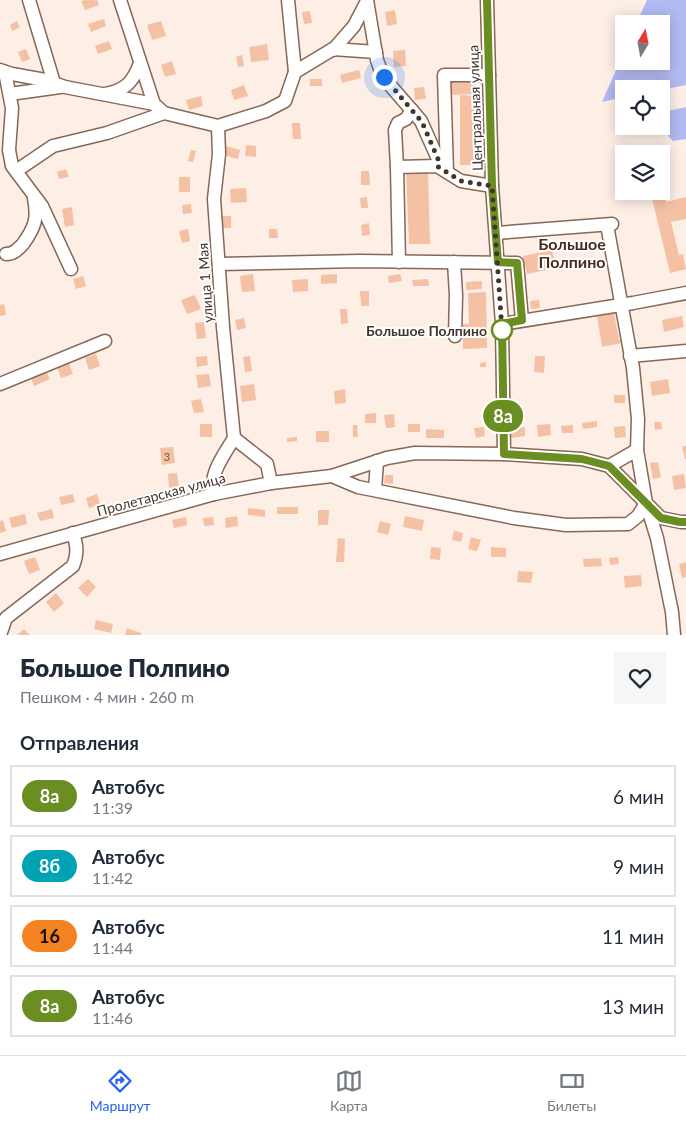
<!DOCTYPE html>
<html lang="ru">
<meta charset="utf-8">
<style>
body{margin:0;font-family:Lato,sans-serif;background:#f6f6f7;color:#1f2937;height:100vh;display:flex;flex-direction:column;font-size:19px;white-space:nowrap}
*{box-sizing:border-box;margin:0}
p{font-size:16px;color:#747a83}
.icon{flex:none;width:28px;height:28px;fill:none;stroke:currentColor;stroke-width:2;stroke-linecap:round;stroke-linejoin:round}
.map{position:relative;height:635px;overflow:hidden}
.sheet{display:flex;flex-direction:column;background:#fff;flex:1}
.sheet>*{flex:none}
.badge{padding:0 10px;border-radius:16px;font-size:18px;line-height:32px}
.needle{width:32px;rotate:10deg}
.buttons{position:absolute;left:615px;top:15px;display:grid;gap:10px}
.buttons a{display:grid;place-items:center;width:55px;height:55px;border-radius:0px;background:#fff;box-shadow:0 2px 12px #0003;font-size:25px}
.you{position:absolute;width:25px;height:25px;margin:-12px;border:4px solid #fff;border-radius:50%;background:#1a73e8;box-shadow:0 0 0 8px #1a73e833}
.map>.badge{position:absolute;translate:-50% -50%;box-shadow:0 0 0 2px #fff}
h2{padding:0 20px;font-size:19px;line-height:45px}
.round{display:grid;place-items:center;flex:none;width:52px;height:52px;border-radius:0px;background:#f6f6f7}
.head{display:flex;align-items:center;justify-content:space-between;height:85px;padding:0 20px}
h1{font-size:24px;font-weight:800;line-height:38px}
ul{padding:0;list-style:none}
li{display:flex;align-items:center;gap:15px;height:62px;margin:0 10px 8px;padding:0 10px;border:2px solid #e0e1e3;border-radius:0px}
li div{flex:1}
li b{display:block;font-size:19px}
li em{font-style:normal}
li .badge{min-width:55px;font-weight:700;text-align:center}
.dock{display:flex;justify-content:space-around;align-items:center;height:70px;border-top:1px solid #e0e1e3;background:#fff;font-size:14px;color:#747a83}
.dock a{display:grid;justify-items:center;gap:2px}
.dock .active{color:#2563eb}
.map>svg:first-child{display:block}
.green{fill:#b1baf1}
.building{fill:#f4c1a5}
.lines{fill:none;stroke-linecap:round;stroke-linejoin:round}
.minor-casing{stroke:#876756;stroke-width:15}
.minor{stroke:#fff;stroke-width:12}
.line-casing{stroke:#fff;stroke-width:11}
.line{stroke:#6b8e23;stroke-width:8}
.walk{stroke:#43352d;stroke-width:5;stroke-dasharray:0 9}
.stop-dot{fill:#fff;stroke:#6b8e23;stroke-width:2.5}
.labels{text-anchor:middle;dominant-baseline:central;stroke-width:4;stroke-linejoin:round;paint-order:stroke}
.number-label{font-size:11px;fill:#6f584b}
.street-label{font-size:14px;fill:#43352d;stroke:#fff}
.stop-label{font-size:14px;font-weight:bold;fill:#43352d;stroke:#fff;text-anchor:end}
.quarter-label{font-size:16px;font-weight:bold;fill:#472c1c;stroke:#fff}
</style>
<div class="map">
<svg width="686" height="635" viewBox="0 0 686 635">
<rect width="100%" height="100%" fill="#fdeee6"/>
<!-- green -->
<g class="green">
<path d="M647,0h39v85l-25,5 -37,-1v8l-22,5 22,-50v9h37v-37h-25z"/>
<path d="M686,107v32l-13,2c-7,-5 -10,-17 -10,-25l5,-5z"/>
</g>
<!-- building -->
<g class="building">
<path d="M85,0h12l2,5 -14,5 -4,-9z"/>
<path d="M395,10l2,14 -10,2 -2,-14z"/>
<path d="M310,11l2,12 -8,1 -2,-12z"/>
<path d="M104,19l2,7 -15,6 -3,-8z"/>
<path d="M17,21l3,6 -8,4 -2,-6z"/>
<path d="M161,21l5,15 -14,4 -5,-15z"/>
<path d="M109,41l3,8 -14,5 -3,-8z"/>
<path d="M267,44l2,16 -18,2 -2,-15z"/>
<path d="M26,49l4,10 -8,3 -4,-10z"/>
<path d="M405,50l1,16 -12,1 -1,-16z"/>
<path d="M242,55l2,11 -6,1 -2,-10z"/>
<path d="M172,61l4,13 -11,3 -4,-12z"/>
<path d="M359,70l2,8 -19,5 -2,-8z"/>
<path d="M475,78l1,16 -28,1v-16z"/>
<rect x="310" y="79" width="12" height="7"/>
<path d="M244,85l4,11 -14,4 -3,-10z"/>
<path d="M424,87l2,12 -11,1 -1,-12z"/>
<path d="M460,95l17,1 -1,69h-16z"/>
<path d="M201,96l2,10 -14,4 -3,-10z"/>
<path d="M292,123h8l1,16h-8z"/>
<path d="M246,145l10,1v11l-11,-1z"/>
<path d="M226,146l14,4 -2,9 -15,-4z"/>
<path d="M191,150l5,1 -3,11 -5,-1z"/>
<path d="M66,169l3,8 -10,2 -2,-7z"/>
<path d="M428,169l2,75h-21l-3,-74z"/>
<path d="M361,171h8l1,14h-9z"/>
<rect x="179" y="177" width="11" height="15"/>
<path d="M246,188l1,14 -16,1 -1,-14z"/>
<path d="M664,191l2,11 20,-5v22l-15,3 8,33 4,-1 3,15 -16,4 -19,-79z"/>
<path d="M367,197l1,11h-7l-1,-10z"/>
<path d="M191,204l1,9 -9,1 -1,-9z"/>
<path d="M72,207l2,18 -9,2 -3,-18z"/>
<rect x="222" y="216" width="9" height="12"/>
<path d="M369,223l1,12 -8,1 -1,-11z"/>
<path d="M188,229l2,12 -8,2 -3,-12z"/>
<path d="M269,229h8l1,9h-9z"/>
<path d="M552,250l4,18 -29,6 -4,-18z"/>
<path d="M253,274l2,17 -13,1 -2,-16z"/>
<path d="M337,274v9l-16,1v-9z"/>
<path d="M400,274l2,7 -13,2 -1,-7z"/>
<path d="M83,276l3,10 -10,3 -3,-10z"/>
<path d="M308,279v12l-15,1 -1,-12z"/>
<path d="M428,279l1,7h-16l-1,-6z"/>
<path d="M482,281v8l-16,1v-8z"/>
<path d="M360,291h9v15h-8z"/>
<path d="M486,292l1,56 -24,1v-25h6l-1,-31z"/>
<path d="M195,295l6,14 -14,5 -6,-14z"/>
<path d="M539,300l1,8 -9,1 -1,-8z"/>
<path d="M4,304l2,11 -6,1v-11z"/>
<path d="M340,309h7l1,14 -7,1z"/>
<path d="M614,313l5,27 3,-1v4l-20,4 -5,-31z"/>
<path d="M682,316l2,11 -20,5 -2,-12z"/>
<path d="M244,318l2,10 -9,2 -2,-10z"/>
<path d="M204,322l2,16 -9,1 -2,-16z"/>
<path d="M96,354l4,12 -11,4 -4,-12z"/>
<path d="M207,356l1,9 -11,2 -1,-10z"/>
<path d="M250,356l2,15 -7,1 -2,-15z"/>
<path d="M535,356h10l-1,17 -10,-1z"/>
<path d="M486,362v5h-6v-4z"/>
<path d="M69,363l4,11 -12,4 -4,-11z"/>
<path d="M46,371l4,8 -16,7 -3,-8z"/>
<path d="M209,374l2,12 -13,2 -2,-13z"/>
<path d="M668,379l2,14 -18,3 -2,-14z"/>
<path d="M254,384l2,16 -14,2 -2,-16z"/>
<path d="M345,389l1,14 -11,1 -1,-13z"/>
<rect x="614" y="395" width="11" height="8"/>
<path d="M201,399l3,13 -10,1 -3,-12z"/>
<path d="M376,413v10h-11v-9z"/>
<path d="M394,414l1,13 -9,1 -2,-13z"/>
<path d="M597,421v6l-14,2 -1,-6z"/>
<path d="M654,422h7l1,7 -7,1z"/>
<rect x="200" y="424" width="12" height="13"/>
<rect x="408" y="424" width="12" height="8"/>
<path d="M550,424l1,11 -13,2 -1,-12z"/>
<path d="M353,425h4l1,12h-5z"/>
<path d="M573,425v8h-11l-1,-7z"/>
<path d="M625,426l1,11 -11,1 -1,-11z"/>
<path d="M484,427l1,9 -9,2 -2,-10z"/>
<path d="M525,427v9l-14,2 -1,-9z"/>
<path d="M426,429l18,1v8h-18z"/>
<rect x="316" y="431" width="13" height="11"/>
<path d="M297,437v4l-10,1v-4z"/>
<path d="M682,446h4v13h-1z"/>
<path d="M173,447l2,16 -13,2 -2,-17z"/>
<path d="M658,462l3,15 -8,2 -3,-16z"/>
<path d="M177,473l2,13 -10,2 -1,-14z"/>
<path d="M684,474l2,14 -12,2 -2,-14z"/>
<path d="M385,475h8v9l-9,-1z"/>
<path d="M73,494l2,8 -14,3 -2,-8z"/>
<path d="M97,494l3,10 -11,4 -3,-10z"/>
<rect x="277" y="507" width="21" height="7"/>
<path d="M248,508l17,2v7l-17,-2z"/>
<path d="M52,509l2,9 -14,3 -3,-8z"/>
<path d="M318,510h11l-1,15h-10z"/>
<path d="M25,514l2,10 -15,4 -3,-10z"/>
<path d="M237,516l1,10 -12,2 -1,-10z"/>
<path d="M405,516l19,4 -2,11 -19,-4z"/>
<path d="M186,517l1,8 -13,3 -2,-8z"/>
<path d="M213,517l1,8 -10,1 -1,-8z"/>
<path d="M3,520l3,11 -6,2v-12z"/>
<path d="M380,521l11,3 -3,11 -11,-3z"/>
<path d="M454,531l9,2 -2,9 -9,-2z"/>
<path d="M471,537l10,3 -4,11 -9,-2z"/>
<path d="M338,538l7,1 -1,23h-8z"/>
<path d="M431,547l10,1 -1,12 -10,-1z"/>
<path d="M491,547l15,1v9h-15z"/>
<path d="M35,557l5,13 -11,4 -5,-13z"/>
<path d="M618,557l1,7 -9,1 -1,-7z"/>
<path d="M601,558l1,8 -18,1 -1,-8z"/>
<path d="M686,562v15l-4,1 -3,-14z"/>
<path d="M518,571l15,1 -2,11 -14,-1z"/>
<path d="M641,575l1,11 -17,2 -1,-12z"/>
<path d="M88,579l8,8 -9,10 -9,-9z"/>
<path d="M56,593l8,10 -10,9 -8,-10z"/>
<path d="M96,620l17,4 -2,9 -17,-4z"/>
<path d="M127,628l14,5v2h-16z"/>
<path d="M24,629l6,6h-13z"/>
</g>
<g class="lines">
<!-- minor casing -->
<g class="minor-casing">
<g id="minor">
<path d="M29,0l25,83"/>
<path d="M120,0l34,104"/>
<path d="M288,0l7,72"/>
<path d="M367,0l10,60 6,17 38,44 17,38 -1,7"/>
<path d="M487,0l5,186 10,138 2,130"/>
<path d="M333,50l21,-24 13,-25"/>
<path d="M0,70l12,4 33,6 20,7 89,17 10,9 54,13 48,-15 19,-10 10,-29 38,-23 43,3"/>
<path d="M5,72l7,36 -3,42 3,16 30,40 29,63"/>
<path d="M10,94l50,-7"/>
<path d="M105,94c21,-4 28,-12 35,-31"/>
<path d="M218,126l1,28 -5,45 9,128 11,111"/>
<path d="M397,167l40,-1 24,15 31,5"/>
<path d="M16,171l37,-25 54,-13 57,-20"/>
<path d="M447,172l-3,-97h45"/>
<path d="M607,225l26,143 5,51 -1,31 9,53 11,35 15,74 2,23"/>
<path d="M496,233l116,-9"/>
<path d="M6,254c8,0 12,-5 17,-10 12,-17 15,-25 11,-46"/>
<path d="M399,262l-2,-95 -2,-37 3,-7 8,-4 6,-9"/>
<path d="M454,262l2,33 -1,41"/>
<path d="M219,264l141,-3 157,2 5,57"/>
<path d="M502,324l131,-21 53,-10"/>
<path d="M630,356l56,-5"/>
<path d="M0,384l105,-43"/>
<path d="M234,438l33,26 4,19"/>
<path d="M609,466l28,-16"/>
<path d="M332,476l26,11 156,31 52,7 62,-1 10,-8 8,-13"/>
<path d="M375,490l2,-29"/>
<path d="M214,494c-6,-19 10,-39 20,-56"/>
<path d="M0,554l214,-60 57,-11 61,-7 55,-18 28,-5 89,1 78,5 27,7 52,52 20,4h5"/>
<path d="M0,635l6,-17 67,-52c5,-13 4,-20 0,-33"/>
</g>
</g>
<!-- minor -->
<use href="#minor" class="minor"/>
</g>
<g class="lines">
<!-- line casing -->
<g class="line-casing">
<path id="line" d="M487,0l5,186 6,76 19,1 5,57 -20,4 2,130 78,5 27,7 52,52 19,4h6"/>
</g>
<!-- line -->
<use href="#line" class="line"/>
<!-- walk -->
<path class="walk" d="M384,77l38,45 16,37 -1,7 24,15 31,5 10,144"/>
</g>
<!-- markers -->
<circle class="stop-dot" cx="502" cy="330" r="10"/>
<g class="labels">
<!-- number labels -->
<g class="number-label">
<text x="167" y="456">3</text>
</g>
<!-- street labels -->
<g class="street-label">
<text transform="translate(475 108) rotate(-92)">Центральная улица</text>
<text transform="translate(205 283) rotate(-94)">улица 1 Мая</text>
<text transform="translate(161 494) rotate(-15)">Пролетарская улица</text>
</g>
<!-- stop labels -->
<g class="stop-label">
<text x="487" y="330">Большое Полпино</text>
</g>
<!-- quarter labels -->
<g class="quarter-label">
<text x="572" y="243">Большое<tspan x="572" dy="18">Полпино</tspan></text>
</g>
</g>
</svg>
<div class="buttons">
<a><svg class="needle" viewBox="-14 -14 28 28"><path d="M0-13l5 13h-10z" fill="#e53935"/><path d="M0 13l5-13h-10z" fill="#747a83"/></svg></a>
<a><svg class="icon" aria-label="locate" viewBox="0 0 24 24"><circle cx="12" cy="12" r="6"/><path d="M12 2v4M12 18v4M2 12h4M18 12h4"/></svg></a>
<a><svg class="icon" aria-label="layers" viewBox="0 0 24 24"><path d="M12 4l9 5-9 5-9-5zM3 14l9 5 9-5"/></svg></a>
</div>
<div class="you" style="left:384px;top:77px"></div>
<b class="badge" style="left:503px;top:416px;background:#6b8e23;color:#fff">8а</b>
</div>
<section class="sheet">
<div class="head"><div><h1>Большое Полпино</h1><p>Пешком · 4 мин · 260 m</p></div><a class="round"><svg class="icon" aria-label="heart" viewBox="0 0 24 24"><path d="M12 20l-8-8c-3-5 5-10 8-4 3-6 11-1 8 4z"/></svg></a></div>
<h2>Отправления</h2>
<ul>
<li><span class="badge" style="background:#6b8e23;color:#fff">8а</span><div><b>Автобус</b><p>11:39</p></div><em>6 мин</em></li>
<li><span class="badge" style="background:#00a3b4;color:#fff">8б</span><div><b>Автобус</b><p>11:42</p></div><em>9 мин</em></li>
<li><span class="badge" style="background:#f58220;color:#111">16</span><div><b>Автобус</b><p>11:44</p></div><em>11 мин</em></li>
<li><span class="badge" style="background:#6b8e23;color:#fff">8а</span><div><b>Автобус</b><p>11:46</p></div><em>13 мин</em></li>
</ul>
</section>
<nav class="dock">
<a class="active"><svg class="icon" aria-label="directions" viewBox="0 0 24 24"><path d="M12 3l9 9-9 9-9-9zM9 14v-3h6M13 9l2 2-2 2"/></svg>Маршрут</a>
<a><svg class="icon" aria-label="map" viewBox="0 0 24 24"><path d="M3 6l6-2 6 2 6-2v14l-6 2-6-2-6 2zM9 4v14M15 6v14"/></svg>Карта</a>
<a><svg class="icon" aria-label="tickets" viewBox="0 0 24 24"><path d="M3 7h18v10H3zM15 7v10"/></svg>Билеты</a>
</nav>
